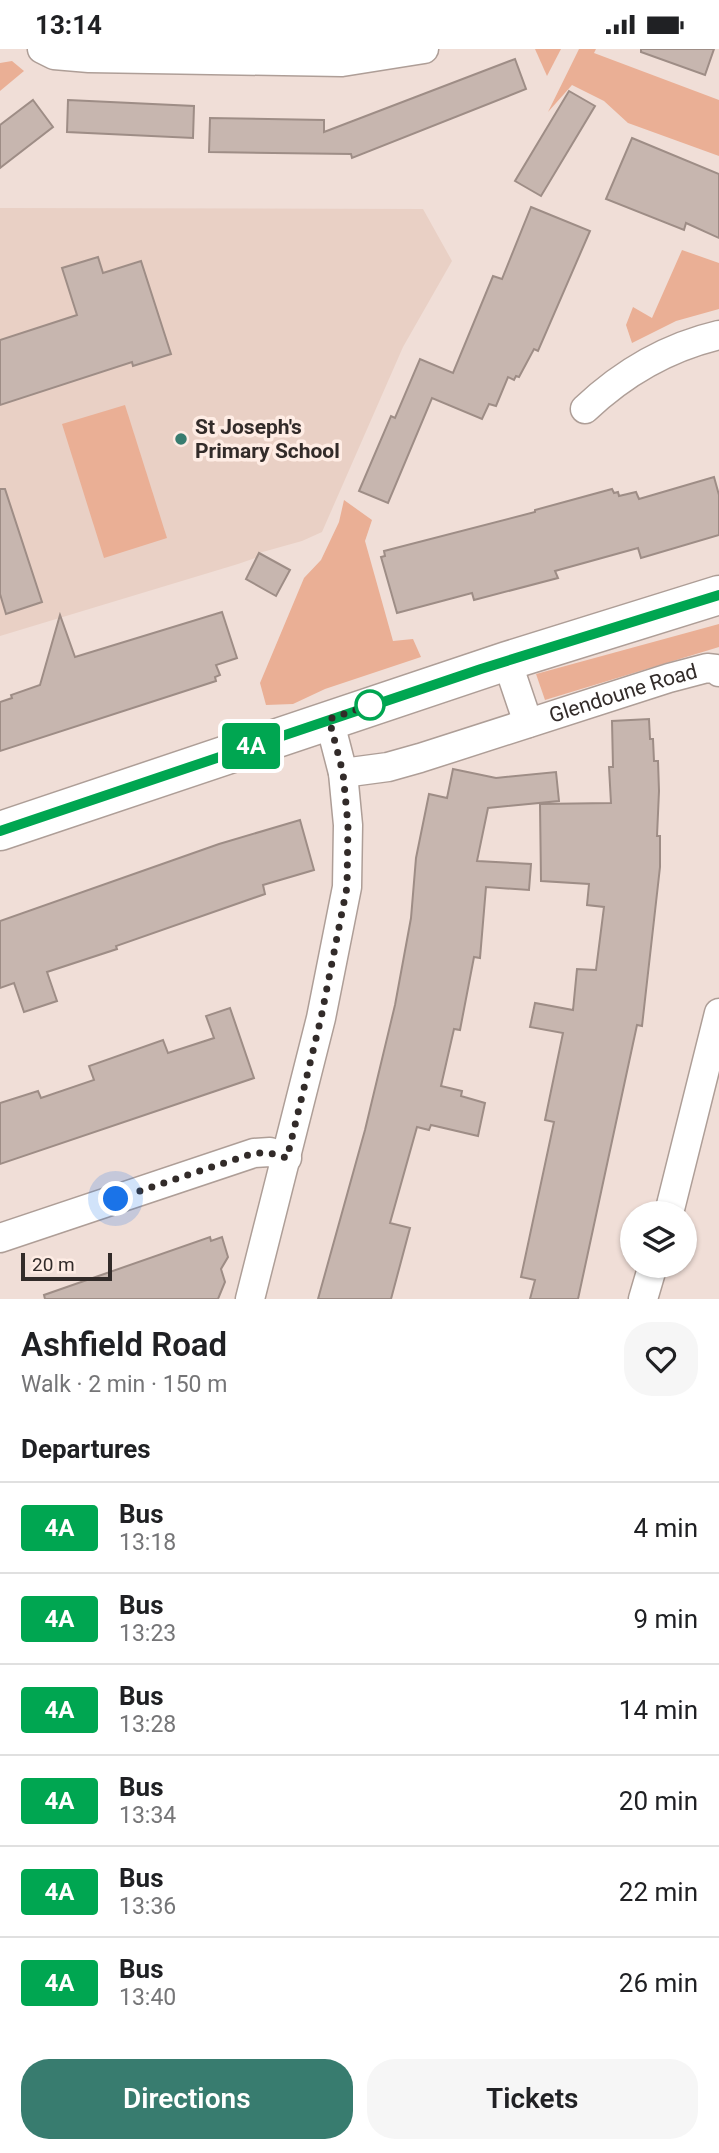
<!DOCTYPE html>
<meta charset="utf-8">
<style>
body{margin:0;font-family:Roboto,sans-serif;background:#f6f6f6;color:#202124;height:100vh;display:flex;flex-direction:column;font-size:26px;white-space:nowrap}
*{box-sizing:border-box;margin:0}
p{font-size:23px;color:#757577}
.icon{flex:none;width:38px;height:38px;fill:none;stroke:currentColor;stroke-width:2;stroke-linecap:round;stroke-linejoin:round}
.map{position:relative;height:1250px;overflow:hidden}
.details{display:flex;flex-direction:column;background:#fff;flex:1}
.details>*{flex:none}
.badge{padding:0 14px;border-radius:5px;font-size:24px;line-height:46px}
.controls{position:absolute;left:620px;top:1152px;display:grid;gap:14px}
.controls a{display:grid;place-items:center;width:77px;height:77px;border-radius:50%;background:#fff;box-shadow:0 2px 5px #0004;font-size:35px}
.scale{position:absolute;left:21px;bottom:18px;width:91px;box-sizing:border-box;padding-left:7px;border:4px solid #322b29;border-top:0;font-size:19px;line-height:24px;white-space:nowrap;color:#322b29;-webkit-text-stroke:5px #feece4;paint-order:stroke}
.you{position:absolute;width:35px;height:35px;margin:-18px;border:5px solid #fff;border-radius:50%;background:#1a73e8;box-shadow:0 0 0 10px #1a73e833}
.map>.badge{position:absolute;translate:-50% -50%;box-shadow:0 0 0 4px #fff}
h2{padding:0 21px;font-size:26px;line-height:63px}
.round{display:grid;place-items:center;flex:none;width:74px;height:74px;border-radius:28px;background:#f6f6f6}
.overview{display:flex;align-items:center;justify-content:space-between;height:119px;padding:0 21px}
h1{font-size:33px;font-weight:600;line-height:52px}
.primary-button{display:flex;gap:14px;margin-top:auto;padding:14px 21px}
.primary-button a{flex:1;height:80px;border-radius:28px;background:#387c6f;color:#fff;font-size:28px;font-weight:600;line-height:80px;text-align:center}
.primary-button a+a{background:#f6f6f6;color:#202124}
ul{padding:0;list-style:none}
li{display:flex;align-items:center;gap:21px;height:91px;padding:0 21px;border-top:2px solid #e0e0e0}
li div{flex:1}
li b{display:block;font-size:26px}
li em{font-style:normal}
li .badge{min-width:77px;font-weight:700;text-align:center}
.status{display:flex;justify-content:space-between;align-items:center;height:49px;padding:0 35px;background:#fff;direction:ltr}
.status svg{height:19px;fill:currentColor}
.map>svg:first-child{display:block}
.built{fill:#e9d0c5}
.green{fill:#eaaf95}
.building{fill:#c7b6af;stroke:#9e8d86;stroke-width:2}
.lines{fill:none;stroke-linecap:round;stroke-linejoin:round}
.minor-casing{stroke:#ae9e97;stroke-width:31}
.secondary-casing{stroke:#ae9e97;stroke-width:41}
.minor{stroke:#fff;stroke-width:28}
.secondary{stroke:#fff;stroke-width:38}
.line-casing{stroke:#fff;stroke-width:16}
.line{stroke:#00a651;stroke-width:10}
.walk{stroke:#322b29;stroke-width:7;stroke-dasharray:0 12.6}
.poi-dot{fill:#387c6f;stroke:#feece4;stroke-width:2.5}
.stop-dot{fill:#fff;stroke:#00a651;stroke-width:3.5}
.labels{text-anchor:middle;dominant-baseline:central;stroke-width:7;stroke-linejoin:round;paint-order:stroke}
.poi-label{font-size:21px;font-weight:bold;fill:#322b29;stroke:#feece4;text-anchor:start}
.street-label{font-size:21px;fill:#322b29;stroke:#feece4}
</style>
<div class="status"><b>13:14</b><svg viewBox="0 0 49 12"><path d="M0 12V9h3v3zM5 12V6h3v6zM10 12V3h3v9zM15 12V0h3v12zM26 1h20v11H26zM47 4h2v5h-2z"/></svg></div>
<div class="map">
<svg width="719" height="1250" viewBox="0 0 719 1250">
<rect width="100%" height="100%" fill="#f0ded7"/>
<!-- built -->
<path class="built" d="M0,159l423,1 29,52 -49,86 -81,185 -20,9 -43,12 -1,4 -20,7 -238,72z"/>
<!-- green -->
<g class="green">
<path d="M535,0h26l-14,27z"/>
<path d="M579,0h17l-2,4 125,47v56l-91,-33 -24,-22 -32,-16 -24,27z"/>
<path d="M12,12l12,10 -24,20v-28z"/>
<path d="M682,201l37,13v46l-43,12 -44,22 -6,-18 7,-18 19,11z"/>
<path d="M125,356l42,133 -63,20 -42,-134z"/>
<path d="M344,451l28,20 -7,21 28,100 20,-2 8,18 -96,32 -32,15 -27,1 -6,-22 44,-105 17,-18 18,-38z"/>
<path d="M719,575v23l-174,53 -9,-26z"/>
</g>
<!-- building -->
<g class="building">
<path d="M641,0h73l-9,26 -64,-23z"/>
<path d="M515,10l11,30 -174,69 -1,-4 -142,-2 1,-34 114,2v12z"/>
<path d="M569,42l26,15 -54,90 -26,-15z"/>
<path d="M33,51l20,27 -53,41v-43z"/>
<path d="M68,51l126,6 -1,32 -126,-6z"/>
<path d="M632,89l87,36v64l-33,-15 -2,7 -78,-31z"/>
<path d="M531,158l59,24 -52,120 -4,-2 -15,28 -3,-1 -2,4 -6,-3 -12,29 -7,-2 -7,15 -50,-21 -44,105 -29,-12 32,-75 4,2 25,-59 33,14 40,-97 9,3z"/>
<path d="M98,208l5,16 38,-12 30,93 -38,12 -1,-4 -132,43v-65l77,-25 -15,-47z"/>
<path d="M714,428l5,18v40l-78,23 -3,-10 -83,23 3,7 -84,22 -2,-7 -75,20 -16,-56 4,-1 -1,-5 151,-39v-2l77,-21 2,4 4,-1 1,4 17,-4 3,7z"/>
<path d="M0,440h5l37,113 -36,12 -6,-20z"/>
<path d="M259,504l31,17 -14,26 -30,-17z"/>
<path d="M222,563l15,46 -21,7 4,10 -5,2 1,4 -216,70v-49l12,-4 -1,-3 29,-10 20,-70 15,42z"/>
<path d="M649,670l1,20h3l1,22h4l1,30 -2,45h3v31l-18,159 -5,-1 -59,274h-48l5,-19 -14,-3 33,-155 -9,-2 18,-87 -33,-6 5,-24 38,7 4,-41 19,1 8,-63 -17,-2 2,-21 -48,-3 -1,-77 71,-1 -2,-36h4l-1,-46z"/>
<path d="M453,720l43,9 60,-6 3,29 -71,7 -11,53 54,3 -2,26 -43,-3 -6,71 -6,-1 -14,73 -6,-1 -13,57 21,5 -1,5 24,7 -7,33 -47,-11 -2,5 -12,-3 -27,96 20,5 -19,71h-73l47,-169 30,-125 16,-87 5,-60 13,-64 18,4z"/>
<path d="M300,771l14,50 -51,15 2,9 -149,52 1,3 -70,23 10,29 -33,11 -10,-29 -14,5v-67l219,-77z"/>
<path d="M230,959l24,70 -254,86v-61l38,-12 3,7 53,-18 -5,-14 74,-26 5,13 46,-15 -8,-22z"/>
<path d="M210,1188l1,4 11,-4 6,20 -7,12 4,13 -7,17h-173l-1,-4z"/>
</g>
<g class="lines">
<!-- minor casing -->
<g class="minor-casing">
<g id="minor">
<path d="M42,0l12,6 35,3 253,4 82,-13"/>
<path d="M585,360c37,-35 83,-62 134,-74"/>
<path d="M507,612l21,62"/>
<path id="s1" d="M343,724l45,-6 32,-9 249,-80 38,-10 9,1 3,3"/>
<path d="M669,1164l50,-200"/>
<path d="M0,1189l254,-85 16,-1 17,6"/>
<path d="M250,1250l71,-281 26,-131 1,-62 -5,-52 -14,-54"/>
<path d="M643,1250l10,-34"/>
</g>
</g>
<!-- secondary casing -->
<g class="secondary-casing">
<path id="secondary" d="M0,782l507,-170 212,-66"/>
</g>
<!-- minor -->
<use href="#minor" class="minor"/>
<!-- secondary -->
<use href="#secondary" class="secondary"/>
</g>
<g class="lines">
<!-- line casing -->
<g class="line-casing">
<path id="line" d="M0,782l481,-162 238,-74"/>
</g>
<!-- line -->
<use href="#line" class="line"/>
<!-- walk -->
<path class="walk" d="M116,1150l138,-46h16l17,5 34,-140 26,-131 1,-62 -5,-52 -14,-54 51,-17 -10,3"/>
</g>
<!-- markers -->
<circle class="poi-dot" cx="181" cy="390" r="7"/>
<circle class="stop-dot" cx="370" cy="656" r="14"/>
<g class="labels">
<!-- poi labels -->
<g class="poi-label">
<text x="195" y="378">St Joseph's<tspan x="195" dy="24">Primary School</tspan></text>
</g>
<!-- street labels -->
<g class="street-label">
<text stroke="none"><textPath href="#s1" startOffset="292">Glendoune Road</textPath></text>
</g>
</g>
</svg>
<div class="controls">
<a><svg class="icon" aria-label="layers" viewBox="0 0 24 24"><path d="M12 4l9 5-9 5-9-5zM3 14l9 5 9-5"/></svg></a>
</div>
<div class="scale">20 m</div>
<div class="you" style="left:116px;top:1150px"></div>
<b class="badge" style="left:251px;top:697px;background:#00a651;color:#fff">4A</b>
</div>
<section class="details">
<div class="overview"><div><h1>Ashfield Road</h1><p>Walk · 2 min · 150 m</p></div><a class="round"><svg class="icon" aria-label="heart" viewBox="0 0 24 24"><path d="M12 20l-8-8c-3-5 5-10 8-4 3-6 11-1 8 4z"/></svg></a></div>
<h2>Departures</h2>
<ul>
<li><span class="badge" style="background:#00a651;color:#fff">4A</span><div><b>Bus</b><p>13:18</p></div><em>4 min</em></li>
<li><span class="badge" style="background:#00a651;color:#fff">4A</span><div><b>Bus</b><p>13:23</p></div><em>9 min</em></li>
<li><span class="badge" style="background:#00a651;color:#fff">4A</span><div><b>Bus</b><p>13:28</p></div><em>14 min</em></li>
<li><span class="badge" style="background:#00a651;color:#fff">4A</span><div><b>Bus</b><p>13:34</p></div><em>20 min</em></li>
<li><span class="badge" style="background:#00a651;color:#fff">4A</span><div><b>Bus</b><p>13:36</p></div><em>22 min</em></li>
<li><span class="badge" style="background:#00a651;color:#fff">4A</span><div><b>Bus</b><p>13:40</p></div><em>26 min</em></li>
</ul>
<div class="primary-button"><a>Directions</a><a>Tickets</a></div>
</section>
